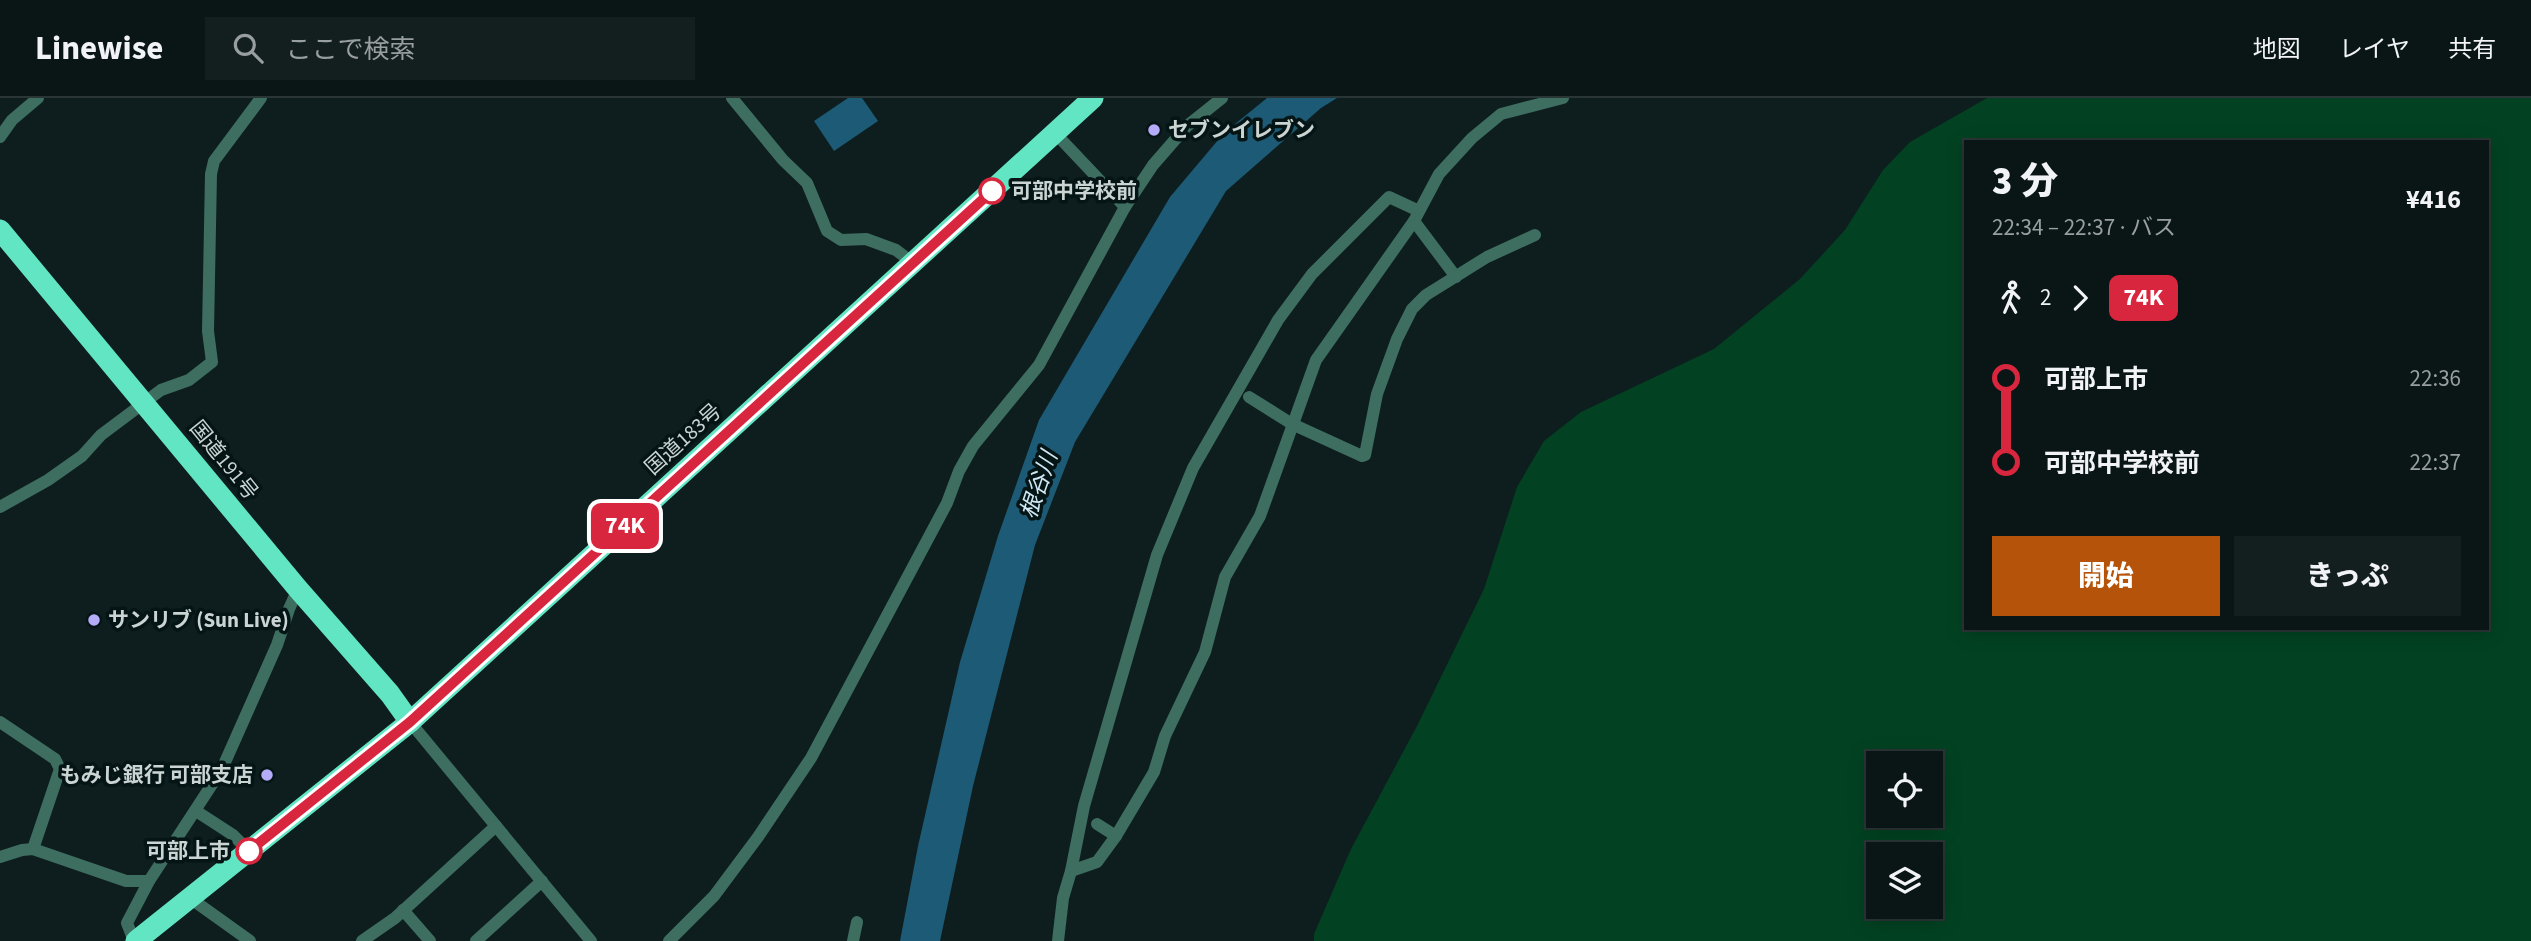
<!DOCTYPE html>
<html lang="ja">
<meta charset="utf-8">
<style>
body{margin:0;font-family:"Source Sans 3","Noto Sans JP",sans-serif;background:#131f1f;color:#f1f3f6;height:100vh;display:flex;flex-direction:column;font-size:26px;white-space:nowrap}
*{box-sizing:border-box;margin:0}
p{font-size:23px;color:#999fa1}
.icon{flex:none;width:38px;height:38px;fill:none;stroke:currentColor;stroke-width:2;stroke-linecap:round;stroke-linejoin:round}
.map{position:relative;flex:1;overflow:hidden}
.drawer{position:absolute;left:1964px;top:42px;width:525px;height:490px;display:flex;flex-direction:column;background:#0a1616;border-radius:0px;box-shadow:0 4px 18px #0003,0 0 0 2px #2a3535}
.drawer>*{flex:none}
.badge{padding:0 14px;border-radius:10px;font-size:24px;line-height:46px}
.tools{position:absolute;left:1866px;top:653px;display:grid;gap:14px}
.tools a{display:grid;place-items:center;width:77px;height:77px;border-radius:0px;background:#0a1616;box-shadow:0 4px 18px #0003,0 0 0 2px #2a3535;font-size:35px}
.map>.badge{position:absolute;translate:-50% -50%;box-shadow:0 0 0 4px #fff}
.legs{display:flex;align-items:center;gap:10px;height:77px;padding:0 28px;font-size:23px}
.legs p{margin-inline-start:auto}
.headline{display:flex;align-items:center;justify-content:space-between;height:119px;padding:0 28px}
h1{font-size:38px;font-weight:800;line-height:52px}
.primary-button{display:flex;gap:14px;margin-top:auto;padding:14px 28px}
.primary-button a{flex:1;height:80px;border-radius:0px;background:#b45309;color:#fff;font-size:28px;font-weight:800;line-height:80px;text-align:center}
.primary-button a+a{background:#131f1f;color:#f1f3f6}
ul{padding:0 28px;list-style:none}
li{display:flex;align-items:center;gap:24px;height:84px;font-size:26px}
li i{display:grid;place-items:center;width:10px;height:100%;margin:0 9px;background:currentColor}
li i::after{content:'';width:18px;height:18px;margin:-9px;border:5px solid;border-radius:50%;background:#0a1616}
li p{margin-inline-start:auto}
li:first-child i{background:linear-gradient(#0000 50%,currentColor 0)}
li:last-child i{background:linear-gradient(currentColor 50%,#0000 0)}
header{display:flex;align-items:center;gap:42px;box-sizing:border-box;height:98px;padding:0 35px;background:#0a1616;border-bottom:2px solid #2a3535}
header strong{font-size:33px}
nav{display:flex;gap:38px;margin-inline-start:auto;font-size:24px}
.search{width:490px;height:63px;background:#131f1f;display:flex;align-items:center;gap:18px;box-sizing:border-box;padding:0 24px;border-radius:0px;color:#999fa1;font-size:26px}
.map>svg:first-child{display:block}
.green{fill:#024222;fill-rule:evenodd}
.water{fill:#1c5a75}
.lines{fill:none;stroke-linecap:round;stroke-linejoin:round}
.street{stroke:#3e6e60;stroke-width:12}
.highway{stroke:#61e5c3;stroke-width:21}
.line-1-casing{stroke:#fff;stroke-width:16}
.line-1{stroke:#d7263d;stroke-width:10}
.poi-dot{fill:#b5acf9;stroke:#051515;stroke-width:2.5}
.stop-1-dot{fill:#fff;stroke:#d7263d;stroke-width:3.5}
.labels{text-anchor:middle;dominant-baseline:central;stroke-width:7;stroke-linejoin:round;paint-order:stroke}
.poi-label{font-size:21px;font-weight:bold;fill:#cad4d3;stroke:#051515;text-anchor:start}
.stop-label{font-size:21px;font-weight:bold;fill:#cad4d3;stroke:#051515;text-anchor:start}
.street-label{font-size:21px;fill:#cad4d3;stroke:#051515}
.water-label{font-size:23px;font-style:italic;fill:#d0e8f5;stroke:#051515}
</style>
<header>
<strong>Linewise</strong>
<div class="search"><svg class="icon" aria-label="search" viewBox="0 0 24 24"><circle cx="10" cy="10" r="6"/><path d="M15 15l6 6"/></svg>ここで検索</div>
<nav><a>地図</a><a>レイヤ</a><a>共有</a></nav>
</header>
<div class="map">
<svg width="2531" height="843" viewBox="0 0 2531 843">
<rect width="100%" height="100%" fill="#0e1e1e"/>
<!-- green -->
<path class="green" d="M1987,0h544v843h-1217v-7l37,-85 66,-123 67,-137 33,-102 27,-46 37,-29 133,-63 86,-70 45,-49 38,-60 27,-28zM1965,44h522v486h-522zM1878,665h52v53h-52zM1878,756h52v52h-52z"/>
<!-- water -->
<g class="water">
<path d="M848,0h14l16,23 -44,30 -20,-30z"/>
<path d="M1267,0h70l-16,10 -95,83 -151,251 -40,103 -62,241 -33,155h-40l18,-95 42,-184 38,-126 41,-116 131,-223 54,-64z"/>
</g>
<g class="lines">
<!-- street -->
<g class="street">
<path d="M732,0l51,62 24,23 20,48 14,9 25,-1 30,11 17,13"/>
<path d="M1055,35l70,74"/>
<path d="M0,39l12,-17 26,-22"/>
<path d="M1419,113l-30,-14 -77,77 -34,46 -85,148 -36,87 -73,251 -13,65 26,-9 19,-26 38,-64 11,-36 40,-84 20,-75 35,-61 56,-156 98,-139 25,-47 33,-36 29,-24 62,-16"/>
<path d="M1414,123l42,56"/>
<path d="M1249,299l43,27 70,32 3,-1 12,-61 20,-55 15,-30 14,-14 61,-38 48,-22"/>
<path d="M0,409l48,-27 34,-24 19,-21 60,-45 28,-10 23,-18 -4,-31 3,-157 3,-13 47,-63"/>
<path d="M0,624l55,37 5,10 -27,80"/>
<path d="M410,624l181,219"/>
<path d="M196,713l37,24 16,16"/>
<path d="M1097,726l19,12"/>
<path d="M0,759l22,-7 11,-1 93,32h23"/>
<path d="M190,800l60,43"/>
<path d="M403,812l27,31"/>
<path d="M134,843l-7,-18 22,-42 73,-112 55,-124 12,-36 9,-20"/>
<path d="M362,843l33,-23 101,-92"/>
<path d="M476,843l66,-60"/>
<path d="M669,843l45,-45 44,-59 53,-79 136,-255 12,-32 14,-25 66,-81 86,-158 28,-42 34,-39 35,-28"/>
<path d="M853,843l4,-19"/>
<path d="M1058,843l5,-43 8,-27"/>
</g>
<!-- highway -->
<g class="highway">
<path d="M0,132l298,359 92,105 20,28"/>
<path d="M136,843l274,-219 683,-624"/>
</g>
</g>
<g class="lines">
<!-- line-1 casing -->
<g class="line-1-casing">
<path id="line-1" d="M249,753l161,-129 582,-531"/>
</g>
<!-- line-1 -->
<use href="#line-1" class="line-1"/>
</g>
<!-- markers -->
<g class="poi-dot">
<circle cx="1154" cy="32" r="7"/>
<circle cx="94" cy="522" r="7"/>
<circle cx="267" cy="677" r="7"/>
</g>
<g class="stop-1-dot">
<circle cx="992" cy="93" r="12"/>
<circle cx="249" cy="753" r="12"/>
</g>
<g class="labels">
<!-- poi labels -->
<g class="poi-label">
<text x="1168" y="32">セブンイレブン</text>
<text x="108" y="522">サンリブ (Sun Live)</text>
<text x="253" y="677" text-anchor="end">もみじ銀行 可部支店</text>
</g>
<!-- stop labels -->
<g class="stop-label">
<text x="1011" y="93">可部中学校前</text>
<text x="230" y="753" text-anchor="end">可部上市</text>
</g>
<!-- street labels -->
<g class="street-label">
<text transform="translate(683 341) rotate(-42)">国道183号</text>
<text transform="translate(224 362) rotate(51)">国道191号</text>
</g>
<!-- water labels -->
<g class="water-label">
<text transform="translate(1039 387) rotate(-71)">根谷川</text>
</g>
</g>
</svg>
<div class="tools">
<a><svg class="icon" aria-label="locate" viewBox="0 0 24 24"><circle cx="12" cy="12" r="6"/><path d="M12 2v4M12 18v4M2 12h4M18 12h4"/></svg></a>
<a><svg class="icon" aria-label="layers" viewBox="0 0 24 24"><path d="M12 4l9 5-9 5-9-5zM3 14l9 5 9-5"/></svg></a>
</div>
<b class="badge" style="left:625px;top:428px;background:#d7263d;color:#fff">74K</b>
<section class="drawer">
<div class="headline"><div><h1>3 分</h1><p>22:34 – 22:37 · バス</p></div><b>¥416</b></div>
<div class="legs"><svg class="icon" aria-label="walk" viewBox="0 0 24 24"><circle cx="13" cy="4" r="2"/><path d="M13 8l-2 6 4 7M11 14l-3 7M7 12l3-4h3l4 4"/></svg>2<svg class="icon" aria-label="forward" viewBox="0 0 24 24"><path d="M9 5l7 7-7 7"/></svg><b class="badge" style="background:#d7263d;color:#fff">74K</b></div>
<ul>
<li><i style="color:#d7263d"></i><b>可部上市</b><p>22:36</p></li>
<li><i style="color:#d7263d"></i><b>可部中学校前</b><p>22:37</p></li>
</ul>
<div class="primary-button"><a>開始</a><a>きっぷ</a></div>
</section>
</div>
